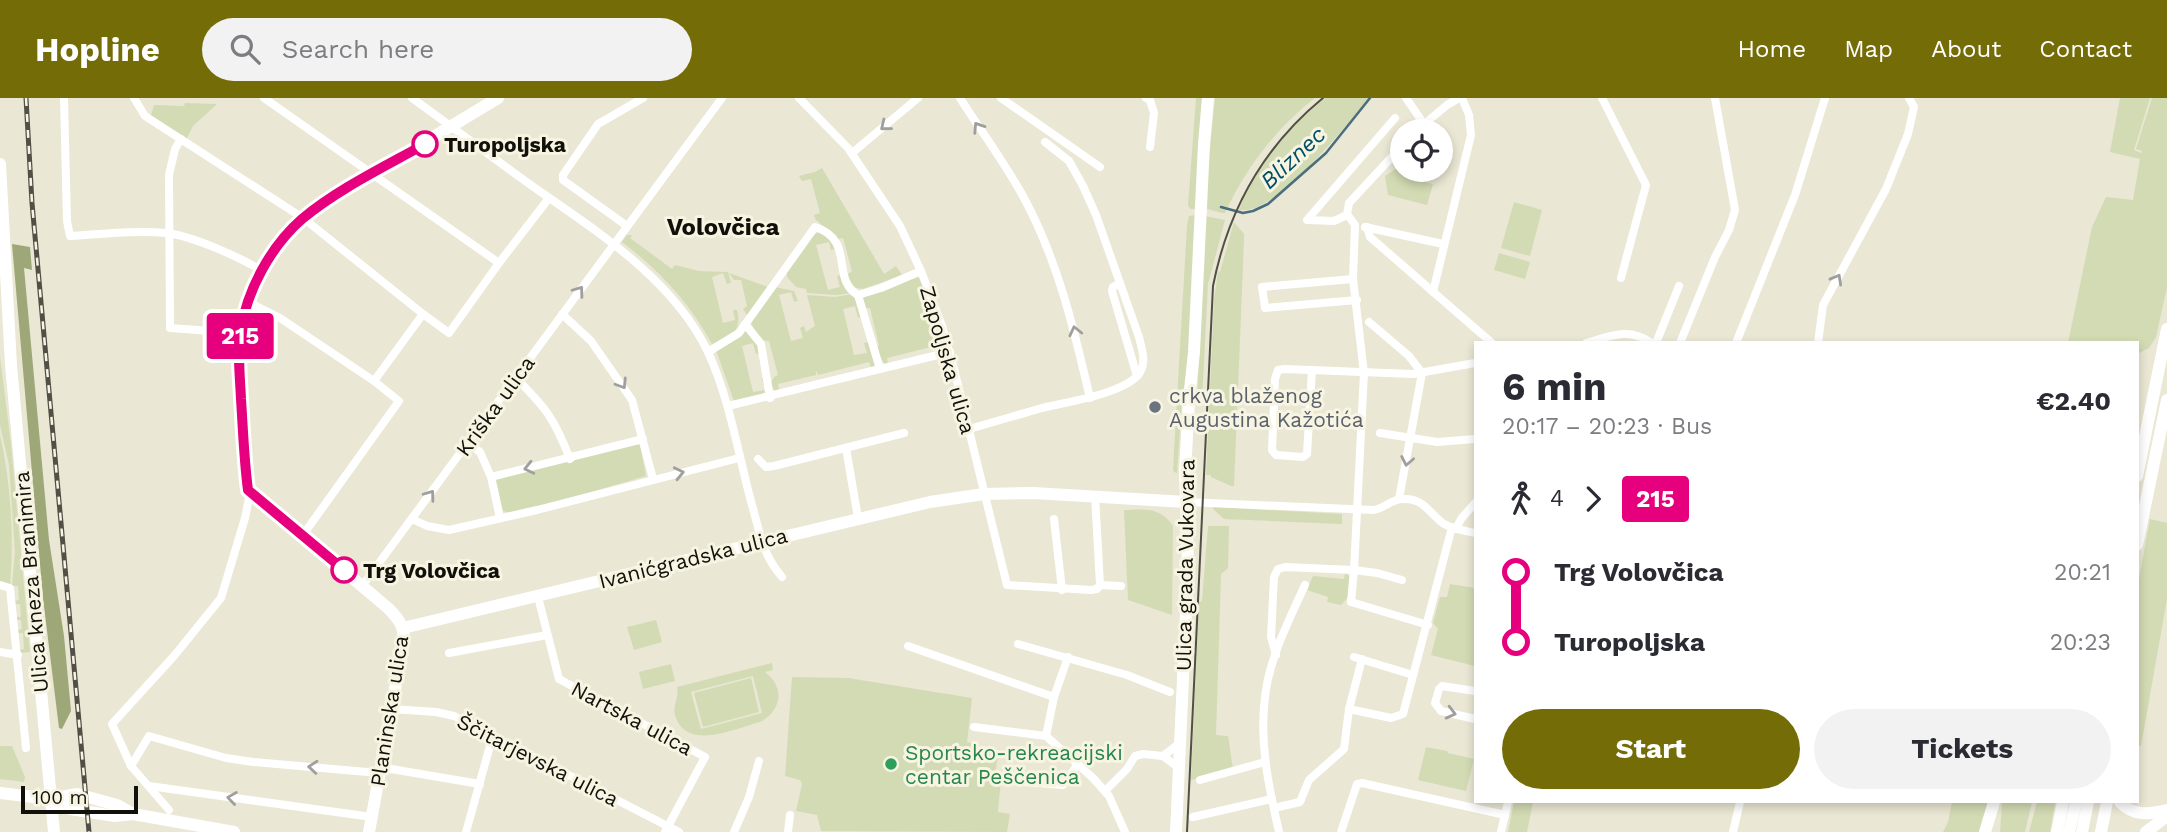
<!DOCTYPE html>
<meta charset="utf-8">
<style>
body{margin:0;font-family:"Work Sans",sans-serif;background:#f2f2f3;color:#2b2b33;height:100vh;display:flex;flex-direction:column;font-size:26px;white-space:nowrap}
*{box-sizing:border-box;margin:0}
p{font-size:23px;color:#7c7c81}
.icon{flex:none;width:38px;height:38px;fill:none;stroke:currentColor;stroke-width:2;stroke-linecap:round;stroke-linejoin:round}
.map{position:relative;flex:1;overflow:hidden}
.drawer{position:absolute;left:1474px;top:243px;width:665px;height:462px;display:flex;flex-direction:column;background:#fff;border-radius:0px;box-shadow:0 4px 10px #0003}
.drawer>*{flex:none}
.badge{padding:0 14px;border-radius:5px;font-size:24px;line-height:46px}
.fabs{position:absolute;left:1390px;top:21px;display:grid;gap:14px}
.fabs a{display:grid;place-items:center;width:63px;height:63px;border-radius:50%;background:#fff;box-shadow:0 4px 10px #0003;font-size:35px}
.scale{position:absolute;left:21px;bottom:18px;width:117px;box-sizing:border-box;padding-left:7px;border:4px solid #11100a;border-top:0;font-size:19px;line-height:24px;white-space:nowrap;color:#11100a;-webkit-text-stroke:5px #f7f4e2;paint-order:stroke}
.map>.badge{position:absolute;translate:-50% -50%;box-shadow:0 0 0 4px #fff}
.legs{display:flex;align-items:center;gap:10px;height:77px;padding:0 28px;font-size:23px}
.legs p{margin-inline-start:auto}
.summary{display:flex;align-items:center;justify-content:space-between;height:119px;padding:0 28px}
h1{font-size:38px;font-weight:700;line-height:52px}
.primary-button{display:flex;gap:14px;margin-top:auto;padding:14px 28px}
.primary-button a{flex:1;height:80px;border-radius:42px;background:#746c07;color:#fff;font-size:28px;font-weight:700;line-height:80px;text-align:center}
.primary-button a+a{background:#f2f2f3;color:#2b2b33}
ul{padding:0 28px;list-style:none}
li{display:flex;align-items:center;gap:24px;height:70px;font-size:26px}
li i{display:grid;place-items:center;width:10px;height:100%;margin:0 9px;background:currentColor}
li i::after{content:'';width:18px;height:18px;margin:-9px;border:5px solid;border-radius:50%;background:#fff}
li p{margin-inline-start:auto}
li:first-child i{background:linear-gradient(#0000 50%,currentColor 0)}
li:last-child i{background:linear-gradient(currentColor 50%,#0000 0)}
header{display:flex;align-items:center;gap:42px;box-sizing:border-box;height:98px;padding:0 35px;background:#746c07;color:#fff}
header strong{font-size:33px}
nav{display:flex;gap:38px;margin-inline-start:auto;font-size:24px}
.search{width:490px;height:63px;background:#f2f2f3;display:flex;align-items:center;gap:18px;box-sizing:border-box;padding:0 24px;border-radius:38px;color:#7c7c81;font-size:26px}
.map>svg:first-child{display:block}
.green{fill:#d3dbb4;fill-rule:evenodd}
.forest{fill:#9ea778}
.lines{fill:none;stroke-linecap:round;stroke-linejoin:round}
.stream{stroke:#4a6e7d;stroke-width:2.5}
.street{stroke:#fff;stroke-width:8}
.secondary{stroke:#fff;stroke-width:12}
.tram{stroke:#525046;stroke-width:2}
.rail-casing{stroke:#525046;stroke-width:5}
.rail{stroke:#f7f4e2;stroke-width:2.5;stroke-dasharray:8;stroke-linecap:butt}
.oneway{stroke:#a09f9d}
.line-1-casing{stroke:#fff;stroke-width:16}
.line-1{stroke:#e6007e;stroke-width:10}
.stop-1-dot{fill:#fff;stroke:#e6007e;stroke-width:3.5}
.worship-dot{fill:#6b7280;stroke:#f7f4e2;stroke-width:2.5}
.leisure-dot{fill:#2e9e5b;stroke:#f7f4e2;stroke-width:2.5}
.labels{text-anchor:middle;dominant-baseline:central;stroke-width:6;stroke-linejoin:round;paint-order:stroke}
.stop-label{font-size:21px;font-weight:bold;fill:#11100a;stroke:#f7f4e2;text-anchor:start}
.street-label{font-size:21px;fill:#11100a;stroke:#f7f4e2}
.worship-label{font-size:21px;fill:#5b616d;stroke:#f7f4e2;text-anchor:start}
.leisure-label{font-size:21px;fill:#27864d;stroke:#f7f4e2;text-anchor:start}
.water-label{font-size:23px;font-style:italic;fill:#014f67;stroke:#f7f4e2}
.quarter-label{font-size:24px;font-weight:bold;fill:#11100a;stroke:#f7f4e2}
</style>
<header>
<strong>Hopline</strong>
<div class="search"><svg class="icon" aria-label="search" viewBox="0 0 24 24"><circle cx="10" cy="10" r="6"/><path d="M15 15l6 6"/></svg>Search here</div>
<nav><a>Home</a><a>Map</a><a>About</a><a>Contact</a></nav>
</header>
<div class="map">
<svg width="2167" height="734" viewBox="0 0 2167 734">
<rect width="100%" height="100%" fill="#eae7d4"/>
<!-- green -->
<g class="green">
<path d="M1196,0h6l-5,111h-6l-3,-3z"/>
<path d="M1215,0h100c-40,31 -69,70 -90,115h-3l-18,-5z"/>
<path d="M1325,0h44c-22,26 -94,119 -130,112l4,-10 -2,-1c22,-40 48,-72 84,-101z"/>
<path d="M2120,0h30l-16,52 7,3 1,-2 -6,-2 16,-51h15v189l-11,50 -7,11 -12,6v-11h-69l24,-116 14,-30 27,3 7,-41 -30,-7z"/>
<path d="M185,5l32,1 -24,22 -8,16 -35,-23 4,-14 30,1z"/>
<path d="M1400,68l7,12 26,6 -6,21 -39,-10 -3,-19z"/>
<path d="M822,70l62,106 12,-8 6,9 -39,14 -11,-2 -5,-12 5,-4 -9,-33 -5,1 -23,-20 -1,-4 6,-2 -9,-34 -9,2 -3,-5 16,-4z"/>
<path d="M1514,104l28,8 -12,46 -29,-8z"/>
<path d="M1196,117l-5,131 -9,54 -5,73 -3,-1 -1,-3 14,-244 2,-9z"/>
<path d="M1205,118l20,4 -17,64 -6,117h-5z"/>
<path d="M1234,124l10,12v6l-10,246h-3l-20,-9v-2h-5l8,-174 4,-30 2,1z"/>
<path d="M820,134l9,3 6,14 -4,1 -2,-8 -13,3 12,45 12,-3 -3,-11 5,-1 3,13 6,5 -14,2 -30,-2 -1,-4 -10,-2 -9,-10v-6l26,-36z"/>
<path d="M627,137h5l-2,3 42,31 3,-4 24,6 29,1 3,11 -4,1 -4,-11 -11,4 11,46 12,-3 -2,-10h4c5,21 -5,27 -25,34 -23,-42 -52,-73 -90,-102z"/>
<path d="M1499,155l31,9 -5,17 -31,-9z"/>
<path d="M729,175l39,14 -21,28 -4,-6 4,-3 -6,-26h-7z"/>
<path d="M917,179l3,1 14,33 9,33 -6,8 -2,-6 -48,12 1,6h-3l-11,-16 5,-2 -9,-38h-6l-2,-9 2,-3z"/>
<path d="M775,189l19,4 4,10 -4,1 -3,-10 -12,3 12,46 12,-3 -3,-10 4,-2 2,6 9,-6 -8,-31 28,2 18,-3 3,4 6,18 -4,2 -3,-12 -12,3 11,46 13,-2 -3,-10 4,-1 7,24 -4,2 -2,-6 -51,13 -2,-5v5l-38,9 1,6h-5l-3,-7 3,-6 4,-2 -9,-34 -9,-1 -9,-17z"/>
<path d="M745,233l10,8 6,13 -5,2 -3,-11 -11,3 11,46 12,-2 -3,-12h5l-1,15 -32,8 -18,-51z"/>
<path d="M0,259l11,87 19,208 -9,1 -2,-3 5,-1 -1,-16h-5v-3l4,-1 -1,-9h-5v-3h5l-1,-13h-5v-3l4,-1 -1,-14h-6l3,-34 -6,-87 -9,-40z"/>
<path d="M0,337c11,48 14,101 10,150l-10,-2z"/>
<path d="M636,346l4,1 6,31 -131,38 -12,-3 -7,-32z"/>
<path d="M1215,409l127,7v10l-118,-5 -12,-11z"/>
<path d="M1124,412c22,-1 36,-3 49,16l-1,89 -44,-15z"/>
<path d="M2150,421l17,4v76l-26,147h-4v-156z"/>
<path d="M1208,428h21l-1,42 -7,6 -5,161 12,1 5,33 -42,11 8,-178 3,-1z"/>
<path d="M1345,475l5,4 -1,19 -8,9 -14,-3 1,-5 -21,-7 6,-14 31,3z"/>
<path d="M1450,486l25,4v78l-44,-11 7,-26 -5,-6 7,-26h7z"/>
<path d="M656,522l6,22 -28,8 -7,-23z"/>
<path d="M772,565l1,7 -8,2c20,15 17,39 -5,50 -23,6 -72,29 -84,-4 -5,-12 4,-21 1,-31zM753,578l9,37 -61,16 -10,-37z"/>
<path d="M671,566l4,17 -32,8 -4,-17z"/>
<path d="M792,579l56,1 124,20 -5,44 8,2v3l14,2v4l9,1 -3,22 6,2 -3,34 12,2 -3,18 -186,-1 -4,-16 -21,-4 6,-27 -2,-4 -15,-4z"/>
<path d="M751,580l8,34 -56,15 -9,-34z"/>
<path d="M0,648h12l13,31 -1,5 -24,-3z"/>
<path d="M1426,649l21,4 1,2 26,6 -8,32 -48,-11z"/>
<path d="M1514,704h19l-6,30h-19z"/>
<path d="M1952,704h36l-6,30h-39l5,-10z"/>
<path d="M2002,704h30l-7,30h-25z"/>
<path d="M2037,704h18l-5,30h-21z"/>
</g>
<!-- forest -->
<path class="forest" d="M12,146l18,3 2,23 -8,-2 25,272 15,96 7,75 -9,18 -3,-1 -16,-130z"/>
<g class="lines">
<!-- stream -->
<path class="stream" d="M1221,109l22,6 10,-2 15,-7 58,-51 44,-55"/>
<!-- street -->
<g class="street">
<path d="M64,0l3,123 3,15c32,-2 65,-6 97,-3 25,3 73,24 95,38"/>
<path d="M134,0l11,18 158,102 120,96"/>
<path d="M264,0l235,165"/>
<path d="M412,0c39,28 77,57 116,85 65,46 144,94 180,169 22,48 30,102 44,153 8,28 10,49 30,72"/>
<path d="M799,0l49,50 52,78 21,45 21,55 12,43 53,216 84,5 6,-1 3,-4 21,1"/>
<path d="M960,0c21,33 45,65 64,100 34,63 50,131 66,200"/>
<path d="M1001,0l99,69"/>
<path d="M1146,0l4,2 4,13 -4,34"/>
<path d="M1406,0l18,26"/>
<path d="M1602,0l44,87 -25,93"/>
<path d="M1416,33l31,-26 12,-7"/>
<path d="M181,41l-6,10 -6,26 1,153 70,5"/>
<path d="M852,55l66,-55"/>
<path d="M1347,117l-13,6 -27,-1 88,-102"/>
<path d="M627,128l-64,-46v-5l35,-51 45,-26"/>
<path d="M1365,129l78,17"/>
<path d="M1367,129l3,10 122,106"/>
<path d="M1353,181l-91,8 3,21 92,-8"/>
<path d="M1120,185l-7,4 -1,4 25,85"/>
<path d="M1433,194l38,-157 -2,-20 -7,-17"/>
<path d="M858,197l22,74"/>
<path d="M248,204l32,16 94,63"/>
<path d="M562,216l29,27 41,59 21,79"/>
<path d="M1369,224l40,34 13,17 -23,126"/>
<path d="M745,226l16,20 9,54"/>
<path d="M1586,245c25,-7 42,-16 66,0"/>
<path d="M1656,245l23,-57"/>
<path d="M1680,245l35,-86 14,-27 6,-20 -20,-112"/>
<path d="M1736,245l59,-148 30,-97"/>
<path d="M1818,245l5,-38 63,-116 22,-55 6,-27 -5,-9"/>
<path d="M708,254l31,-19 76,-106c41,13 15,52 43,68l23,-7 40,-17"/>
<path d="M1312,272l-5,84 -4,3 -27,-2 -4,-5 3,-71 3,-9 6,-1 129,5 62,-11"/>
<path d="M515,279c31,31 39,41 55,82"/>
<path d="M728,308l222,-54"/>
<path d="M969,331c24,-7 49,-14 73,-21 25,-6 81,-14 97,-34 8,-12 3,-24 0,-37l-43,-122 -13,-29 -14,-25 -24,-19"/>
<path d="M1380,335l57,9 38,-3"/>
<path d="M468,345l12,9 11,25"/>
<path d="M846,350l12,70"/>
<path d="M758,361l8,8 8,-1 130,-33"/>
<path d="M1095,397l5,90"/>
<path d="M1186,404l187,8c11,-1 18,-11 30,-11 22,-1 26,15 41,25 9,5 21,7 31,9"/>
<path d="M500,420l-9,-41 152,-38"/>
<path d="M412,421l15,7 22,4 88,-20 202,-52"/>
<path d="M1054,421l8,71"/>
<path d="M1456,431l5,-10 14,-16"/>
<path d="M303,437l96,-134 -25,-20 49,-67 26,19 50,-70 50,-65"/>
<path d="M1402,482l-25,-7 -23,-3 -3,32 77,23"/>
<path d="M0,487l10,3 16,160"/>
<path d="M362,488l360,-488"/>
<path d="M538,499l21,82 146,78 -40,75"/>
<path d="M1018,546l109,31 43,17"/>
<path d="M908,548l146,51"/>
<path d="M0,554l18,3"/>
<path d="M449,555l98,-18"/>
<path d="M1276,557l-5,-18 3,-60 4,-8 7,-2 69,3 10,-197 -11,-94 2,-54 -8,-11 2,-11 53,-57"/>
<path d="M1354,559l59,18"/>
<path d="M1475,593l-33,-5 -3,3 -4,14 6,8 34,8"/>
<path d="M391,611l45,3 18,4 225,116"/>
<path d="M1349,611l42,9 12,-4 49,-187"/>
<path d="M974,629l72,9 47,42 16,18 16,36"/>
<path d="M1046,638l8,-39 14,-40"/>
<path d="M131,668l18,-30 77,22 27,4 114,10 24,-3 89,15"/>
<path d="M1179,670l-16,-12 17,-13"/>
<path d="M1002,682l61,5 15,-21"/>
<path d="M1200,682l65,-18"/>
<path d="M149,688l223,31"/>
<path d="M1105,693l22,-22 8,-13 8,-2 20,2"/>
<path d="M1274,710l26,-6 9,-22 35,-31 5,-40 13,-50"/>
<path d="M169,712l-38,-44 -19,-42 62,-68 47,-58 24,-80 5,-25"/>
<path d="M1193,719l79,-18"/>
<path d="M466,734l27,-97"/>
<path d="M734,734l15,-35 10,-36"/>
<path d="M788,734l2,-17"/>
<path d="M1279,734c-10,-44 -20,-89 -14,-135 4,-38 24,-77 40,-112"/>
<path d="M1341,734l16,-48 5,-1 143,32"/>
<path d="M1501,734l7,-30"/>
<path d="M1733,734l7,-30"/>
</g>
<!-- secondary -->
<g class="secondary">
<path d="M0,66l11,201 43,467"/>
<path d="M2137,378l30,-147"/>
<path d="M2137,447l30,-145"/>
<path d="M403,530l527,-126 54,-8 49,-1 153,9"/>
<path d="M0,695l50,6 27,-5 40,11 16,9"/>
<path d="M50,701l20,10 45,7 18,-2 101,18"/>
<path d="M2120,704c14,15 29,12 47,8"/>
<path d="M369,734l34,-187c3,-17 -4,-26 -15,-37l-140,-118c-4,-29 -6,-58 -7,-87 0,-23 -3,-47 -1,-70 6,-52 42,-98 82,-129l176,-106"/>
<path d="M1176,734l12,-263 -3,-97 4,-72 5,-48 10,-208 4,-46"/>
<path d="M1985,734l9,-30"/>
<path d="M2057,734l6,-30"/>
<path d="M2069,734l7,-30"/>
<path d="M2082,734l6,-30"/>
<path d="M2101,734l6,-30"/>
<path d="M2146,734l21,-16"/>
</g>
<!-- tram -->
<path class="tram" d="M1187,734l26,-546c15,-76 50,-139 110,-188"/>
<!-- rail casing -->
<g class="rail-casing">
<path id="rail" d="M26,0l6,105 57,629"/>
</g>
<!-- rail -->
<use href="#rail" class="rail"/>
</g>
<!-- one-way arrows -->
<defs><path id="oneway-chevron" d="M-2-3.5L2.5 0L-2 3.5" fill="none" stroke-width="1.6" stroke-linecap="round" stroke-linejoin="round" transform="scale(1.75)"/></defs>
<g class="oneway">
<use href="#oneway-chevron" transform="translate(885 28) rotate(141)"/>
<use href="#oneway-chevron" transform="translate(978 29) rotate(-123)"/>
<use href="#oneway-chevron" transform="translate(1837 181) rotate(-61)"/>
<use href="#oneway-chevron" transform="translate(579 193) rotate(-54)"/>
<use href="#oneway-chevron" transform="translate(1075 233) rotate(-103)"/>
<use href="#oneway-chevron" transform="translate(622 286) rotate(58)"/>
<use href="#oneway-chevron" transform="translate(1407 363) rotate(101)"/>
<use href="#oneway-chevron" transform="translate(529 370) rotate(167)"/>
<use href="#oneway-chevron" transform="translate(679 375) rotate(-13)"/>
<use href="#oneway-chevron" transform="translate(430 397) rotate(-54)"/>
<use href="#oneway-chevron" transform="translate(1451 615) rotate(14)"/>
<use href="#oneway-chevron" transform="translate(313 669) rotate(-175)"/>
<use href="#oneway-chevron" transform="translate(232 700) rotate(-172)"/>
</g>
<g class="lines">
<!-- line-1 casing -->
<g class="line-1-casing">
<path id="line-1" d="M344,472l-96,-80c-4,-30 -5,-61 -7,-91 -1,-23 -4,-47 0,-69 6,-40 30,-84 61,-111 36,-30 82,-52 123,-75"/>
</g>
<!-- line-1 -->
<use href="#line-1" class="line-1"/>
</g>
<!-- markers -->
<g class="stop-1-dot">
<circle cx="425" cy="46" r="12"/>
<circle cx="344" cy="472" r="12"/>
</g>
<circle class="worship-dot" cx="1155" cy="309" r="7"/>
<circle class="leisure-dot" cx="891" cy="666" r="7"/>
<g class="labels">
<!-- stop labels -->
<g class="stop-label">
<text x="444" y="46">Turopoljska</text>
<text x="363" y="472">Trg Volovčica</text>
</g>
<!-- street labels -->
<g class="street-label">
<text transform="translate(948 262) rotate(74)">Zapoljska ulica</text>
<text transform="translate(495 308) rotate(-54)">Kriška ulica</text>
<text transform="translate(693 460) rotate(-14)">Ivanićgradska ulica</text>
<text transform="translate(1185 467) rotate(-89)">Ulica grada Vukovara</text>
<text transform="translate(31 484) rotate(-95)">Ulica kneza Branimira</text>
<text transform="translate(389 613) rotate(-81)">Planinska ulica</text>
<text transform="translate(632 620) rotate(28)">Nartska ulica</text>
<text transform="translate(538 662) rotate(27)">Ščitarjevska ulica</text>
</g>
<!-- worship labels -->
<g class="worship-label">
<text x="1169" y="297">crkva blaženog<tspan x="1169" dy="24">Augustina Kažotića</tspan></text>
</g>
<!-- leisure labels -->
<g class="leisure-label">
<text x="905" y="654">Sportsko-rekreacijski<tspan x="905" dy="24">centar Peščenica</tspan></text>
</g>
<!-- water labels -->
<g class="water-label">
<text transform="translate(1293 60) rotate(-43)">Bliznec</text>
</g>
<!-- quarter labels -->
<g class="quarter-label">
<text x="723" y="129">Volovčica</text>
</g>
</g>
</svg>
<div class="fabs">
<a><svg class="icon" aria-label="locate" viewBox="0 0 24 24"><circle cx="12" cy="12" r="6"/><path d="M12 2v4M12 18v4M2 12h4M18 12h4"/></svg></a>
</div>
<div class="scale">100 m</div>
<b class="badge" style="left:240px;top:238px;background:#e6007e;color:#fff">215</b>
<section class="drawer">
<div class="summary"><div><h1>6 min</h1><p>20:17 – 20:23 · Bus</p></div><b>€2.40</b></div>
<div class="legs"><svg class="icon" aria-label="walk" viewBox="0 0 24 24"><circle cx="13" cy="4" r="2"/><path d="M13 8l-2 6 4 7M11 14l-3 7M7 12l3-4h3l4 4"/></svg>4<svg class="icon" aria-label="forward" viewBox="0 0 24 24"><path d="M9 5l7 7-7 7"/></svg><b class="badge" style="background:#e6007e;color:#fff">215</b></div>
<ul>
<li><i style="color:#e6007e"></i><b>Trg Volovčica</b><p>20:21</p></li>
<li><i style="color:#e6007e"></i><b>Turopoljska</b><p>20:23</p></li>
</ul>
<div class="primary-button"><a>Start</a><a>Tickets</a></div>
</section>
</div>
